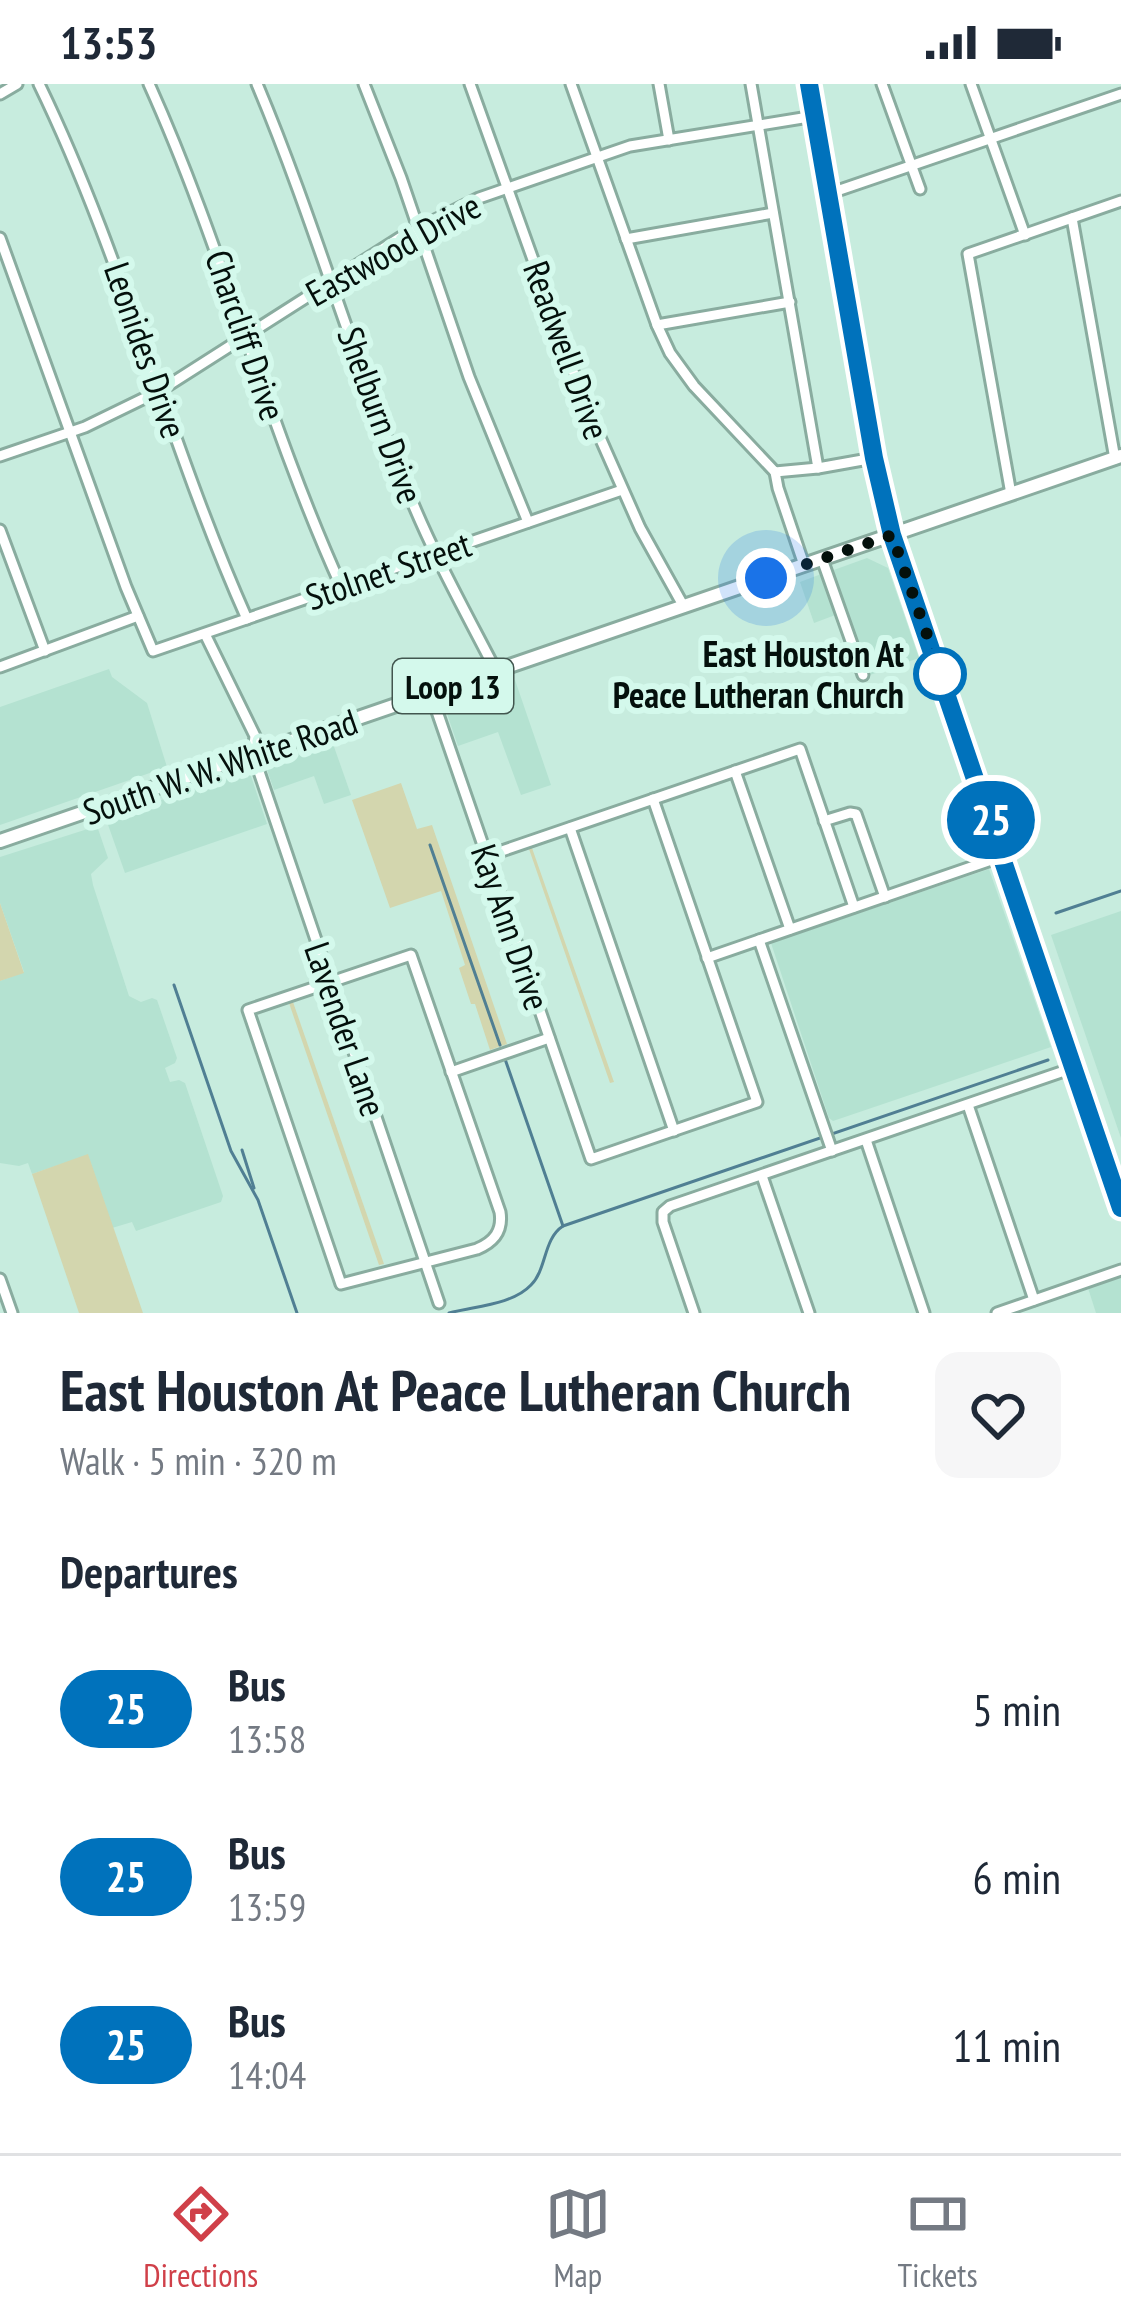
<!DOCTYPE html>
<meta charset="utf-8">
<style>
body{margin:0;font-family:"PT Sans Narrow",sans-serif;background:#f6f6f7;color:#1f2937;height:100vh;display:flex;flex-direction:column;font-size:45px;white-space:nowrap}
*{box-sizing:border-box;margin:0}
p{font-size:39px;color:#747a83}
.icon{flex:none;width:66px;height:66px;fill:none;stroke:currentColor;stroke-width:2;stroke-linecap:round;stroke-linejoin:round}
.map{position:relative;height:1229px;overflow:hidden}
.sheet{display:flex;flex-direction:column;background:#fff;flex:1}
.sheet>*{flex:none}
.badge{padding:0 24px;border-radius:39px;font-size:42px;line-height:78px}
.you{position:absolute;width:60px;height:60px;margin:-30px;border:9px solid #fff;border-radius:50%;background:#1a73e8;box-shadow:0 0 0 18px #1a73e833}
.map>.badge{position:absolute;translate:-50% -50%;box-shadow:0 0 0 6px #fff}
h2{padding:0 60px;font-size:45px;line-height:108px}
.round{display:grid;place-items:center;flex:none;width:126px;height:126px;border-radius:24px;background:#f6f6f7}
.summary{display:flex;align-items:center;justify-content:space-between;height:204px;padding:0 60px}
h1{font-size:57px;font-weight:700;line-height:90px}
ul{padding:0;list-style:none}
li{display:flex;align-items:center;gap:36px;height:168px;padding:0 60px}
li div{flex:1}
li b{display:block;font-size:45px}
li em{font-style:normal}
li .badge{min-width:132px;font-weight:700;text-align:center}
.status{display:flex;justify-content:space-between;align-items:center;height:84px;padding:0 60px;background:#fff;direction:ltr}
.status svg{height:33px;fill:currentColor}
.tabs{display:flex;justify-content:space-around;align-items:center;height:168px;border-top:3px solid #e0e1e3;background:#fff;font-size:33px;color:#747a83}
.tabs a{display:grid;justify-items:center;gap:6px}
.tabs .current{color:#d04049}
.map>svg:first-child{display:block}
.built{fill:#b4e2d1}
.green{fill:#d3d6ae}
.lines{fill:none;stroke-linecap:round;stroke-linejoin:round}
.stream{stroke:#507f93;stroke-width:3}
.minor-casing{stroke:#89ac9f;stroke-width:15}
.major-casing{stroke:#89ac9f;stroke-width:18}
.minor{stroke:#fff;stroke-width:9}
.major{stroke:#fff;stroke-width:12}
.line-casing{stroke:#fff;stroke-width:27}
.line{stroke:#0072bc;stroke-width:18}
.walk{stroke:#04100c;stroke-width:12;stroke-dasharray:0 21.6}
.stop-dot{fill:#fff;stroke:#0072bc;stroke-width:6}
.labels{text-anchor:middle;dominant-baseline:central;stroke-width:12;stroke-linejoin:round;paint-order:stroke}
.shield{fill:#d4f9ec;stroke:#42564f;stroke-width:3}
.shield-label{font-size:33px;font-weight:bold;fill:#04100c}
.street-label{font-size:36px;fill:#04100c;stroke:#d4f9ec}
.stop-label{font-size:36px;font-weight:bold;fill:#04100c;stroke:#d4f9ec;text-anchor:end}
</style>
<div class="status"><b>13:53</b><svg viewBox="0 0 49 12"><path d="M0 12V9h3v3zM5 12V6h3v6zM10 12V3h3v9zM15 12V0h3v12zM26 1h20v11H26zM47 4h2v5h-2z"/></svg></div>
<div class="map">
<svg width="1121" height="1229" viewBox="0 0 1121 1229">
<rect width="100%" height="100%" fill="#c7ecde"/>
<!-- built -->
<g class="built">
<path d="M867,474l21,10 31,90 -52,18 -36,-105z"/>
<path d="M824,489l14,41 -24,9 -14,-41z"/>
<path d="M109,585l3,8 35,26 20,64 -167,58v-118z"/>
<path d="M515,596l36,105 -30,10 -23,-63 -40,14 -14,-41z"/>
<path d="M332,657l19,54 -27,9 -10,-28 -40,14 -9,-26z"/>
<path d="M249,686l18,54 -142,49 -19,-54z"/>
<path d="M97,742l11,32 -17,16 2,11 36,111 12,6 11,-4 5,2 20,58 -2,5 -10,5 5,14 9,-2 6,3 38,113 -2,6 -85,29 -4,-9 -20,6 -24,-73 -56,19 -4,-11 -9,3 -19,-3v-182l24,-9 -24,-69v-46z"/>
<path d="M989,785l62,178 -218,74 -4,-3 -58,-175z"/>
<path d="M1121,827v227l-70,-203z"/>
<path d="M1121,1192v37h-25l-8,-25z"/>
</g>
<!-- green -->
<g class="green">
<path d="M401,699l16,46 15,-4 75,219 -17,6 -15,-46h-4l-12,-36 6,-3 -24,-74 -51,17 -38,-108z"/>
<path d="M562,751l3,1 -33,12 82,234 -4,1 -81,-234 -33,11z"/>
<path d="M0,819l24,70 -24,8z"/>
<path d="M293,918l91,262 -5,1 -90,-262z"/>
<path d="M88,1070l55,159h-64l-47,-139z"/>
</g>
<g class="lines">
<!-- stream -->
<g class="stream">
<path d="M430,761l70,200"/>
<path d="M1056,829l65,-22"/>
<path d="M174,901l57,166 27,49 39,113"/>
<path d="M505,975l58,167"/>
<path d="M242,1066l12,38"/>
<path d="M449,1229c26,-7 63,-8 82,-28 16,-16 12,-46 32,-59l485,-166"/>
</g>
<!-- minor casing -->
<g class="minor-casing">
<g id="minor">
<path d="M39,0c84,173 130,360 208,535"/>
<path d="M149,0c74,164 118,339 192,502"/>
<path d="M257,0c56,133 95,272 150,405 25,63 58,122 89,182"/>
<path d="M364,0l37,94 68,199 59,145"/>
<path d="M470,0l113,315 57,129 44,79"/>
<path d="M571,0l86,241 13,28 24,33 81,86 43,-4 56,-10"/>
<path d="M659,0l10,56"/>
<path d="M751,0l67,384"/>
<path d="M882,0l38,105"/>
<path d="M971,0l54,151"/>
<path d="M0,10l17,-10"/>
<path d="M828,110l293,-100"/>
<path d="M1072,134l43,241"/>
<path d="M0,154l126,349 27,64 469,-161"/>
<path d="M626,155l147,-26"/>
<path d="M657,241l133,-23"/>
<path d="M0,372l85,-29 76,-37 240,-153 78,-39 151,-52 185,-30"/>
<path d="M775,388l3,16 26,77"/>
<path d="M1011,410l-43,-240 153,-53"/>
<path d="M0,446l45,121"/>
<path d="M822,475l41,116"/>
<path d="M205,550l50,102 -2,18 186,549"/>
<path d="M0,583l138,-51"/>
<path d="M431,610l160,465 166,-57 -104,-303"/>
<path d="M735,687l55,158"/>
<path d="M824,737l26,-8 6,1 29,83"/>
<path d="M570,744l104,303"/>
<path d="M487,772l313,-107 54,158"/>
<path d="M759,856l73,211"/>
<path d="M411,871l89,257c3,19 -6,30 -23,37l-136,35 -93,-274z"/>
<path d="M707,874l296,-102"/>
<path d="M451,988l98,-34"/>
<path d="M968,1021l66,195"/>
<path d="M866,1056l58,173"/>
<path d="M762,1092l47,137"/>
<path d="M0,1195l12,34"/>
<path d="M694,1229l-31,-91v-10l7,-6 403,-138"/>
<path d="M997,1229l124,-43"/>
</g>
</g>
<!-- major casing -->
<g class="major-casing">
<g id="major">
<path d="M809,0l65,374 18,77 229,673"/>
<path d="M0,757l1121,-385"/>
</g>
</g>
<!-- minor -->
<use href="#minor" class="minor"/>
<!-- major -->
<use href="#major" class="major"/>
</g>
<g class="lines">
<!-- line casing -->
<g class="line-casing">
<path id="line" d="M809,0l65,374 18,77 229,673"/>
</g>
<!-- line -->
<use href="#line" class="line"/>
<!-- walk -->
<path class="walk" d="M766,494l126,-43 52,148 -4,-9"/>
</g>
<!-- markers -->
<circle class="stop-dot" cx="940" cy="590" r="24"/>
<g class="labels">
<!-- shield labels -->
<rect class="shield" x="393" y="575" width="120" height="54" rx="9"/>
<g class="shield-label">
<text x="453" y="602">Loop 13</text>
</g>
<!-- street labels -->
<g class="street-label">
<text transform="translate(393 165) rotate(-29)">Eastwood Drive</text>
<text transform="translate(246 251) rotate(71)">Charcliff Drive</text>
<text transform="translate(146 266) rotate(71)">Leonides Drive</text>
<text transform="translate(567 266) rotate(70)">Readwell Drive</text>
<text transform="translate(381 331) rotate(70)">Shelburn Drive</text>
<text transform="translate(388 486) rotate(-19)">Stolnet Street</text>
<text transform="translate(220 682) rotate(-19)">South W. W. White Road</text>
<text transform="translate(511 843) rotate(71)">Kay Ann Drive</text>
<text transform="translate(346 945) rotate(71)">Lavender Lane</text>
</g>
<!-- stop labels -->
<g class="stop-label">
<text x="904" y="569">East Houston At<tspan x="904" dy="41">Peace Lutheran Church</tspan></text>
</g>
</g>
</svg>
<div class="you" style="left:766px;top:494px"></div>
<b class="badge" style="left:991px;top:736px;background:#0072bc;color:#fff">25</b>
</div>
<section class="sheet">
<div class="summary"><div><h1>East Houston At Peace Lutheran Church</h1><p>Walk · 5 min · 320 m</p></div><a class="round"><svg class="icon" aria-label="heart" viewBox="0 0 24 24"><path d="M12 20l-8-8c-3-5 5-10 8-4 3-6 11-1 8 4z"/></svg></a></div>
<h2>Departures</h2>
<ul>
<li><span class="badge" style="background:#0072bc;color:#fff">25</span><div><b>Bus</b><p>13:58</p></div><em>5 min</em></li>
<li><span class="badge" style="background:#0072bc;color:#fff">25</span><div><b>Bus</b><p>13:59</p></div><em>6 min</em></li>
<li><span class="badge" style="background:#0072bc;color:#fff">25</span><div><b>Bus</b><p>14:04</p></div><em>11 min</em></li>
</ul>
</section>
<nav class="tabs">
<a class="current"><svg class="icon" aria-label="directions" viewBox="0 0 24 24"><path d="M12 3l9 9-9 9-9-9zM9 14v-3h6M13 9l2 2-2 2"/></svg>Directions</a>
<a><svg class="icon" aria-label="map" viewBox="0 0 24 24"><path d="M3 6l6-2 6 2 6-2v14l-6 2-6-2-6 2zM9 4v14M15 6v14"/></svg>Map</a>
<a><svg class="icon" aria-label="tickets" viewBox="0 0 24 24"><path d="M3 7h18v10H3zM15 7v10"/></svg>Tickets</a>
</nav>
